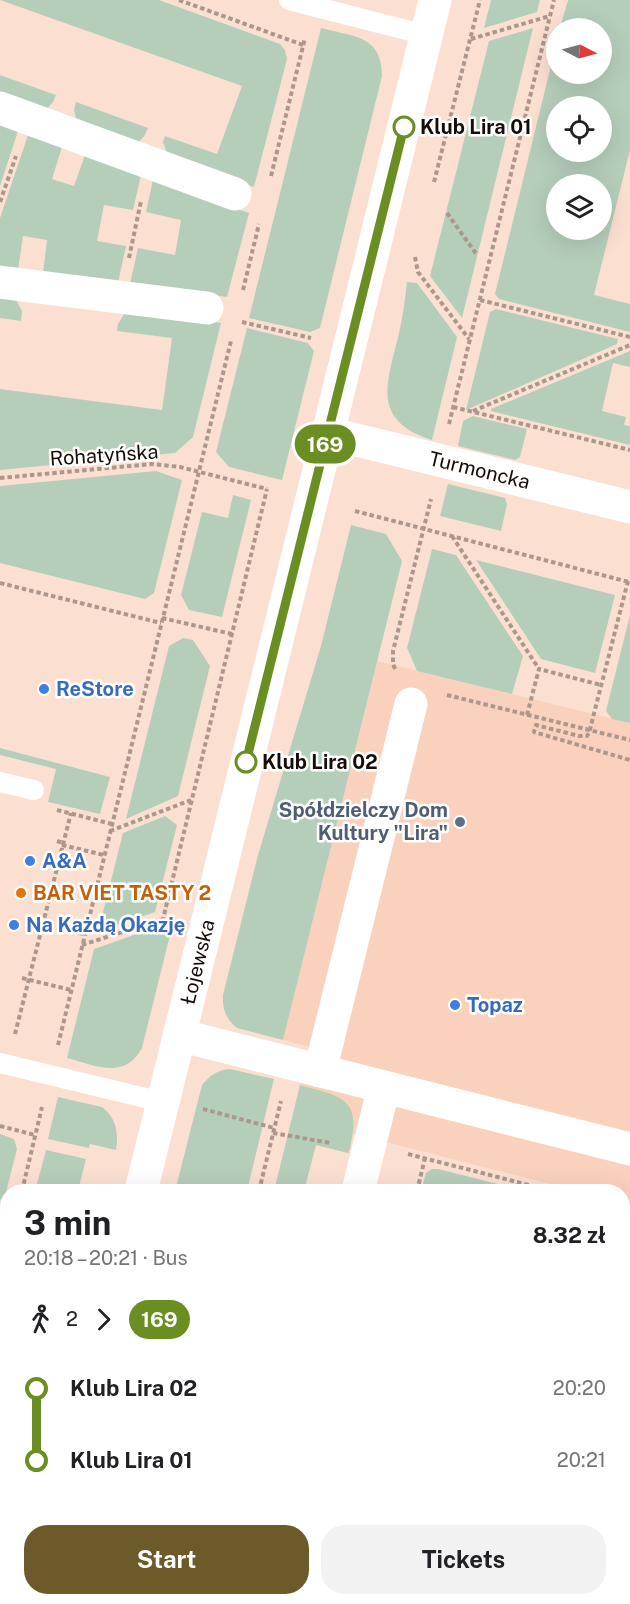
<!DOCTYPE html>
<meta charset="utf-8">
<style>
body{margin:0;font-family:"Public Sans",sans-serif;background:#f2f2f2;color:#202124;height:100vh;display:flex;flex-direction:column;font-size:22px;white-space:nowrap}
*{box-sizing:border-box;margin:0}
p{font-size:20px;color:#757577}
.icon{flex:none;width:33px;height:33px;fill:none;stroke:currentColor;stroke-width:2;stroke-linecap:round;stroke-linejoin:round}
.map{position:relative;flex:1;overflow:hidden}
.details{position:absolute;left:0px;top:1184px;width:630px;height:422px;display:flex;flex-direction:column;background:#fff;border-radius:24px 24px 0 0;box-shadow:0 6px 24px #0002}
.details>*{flex:none}
.badge{padding:0 12px;border-radius:20px;font-size:21px;line-height:39px}
.needle{width:39px;rotate:96deg}
.fabs{position:absolute;left:546px;top:18px;display:grid;gap:12px}
.fabs a{display:grid;place-items:center;width:66px;height:66px;border-radius:50%;background:#fff;box-shadow:0 6px 24px #0002;font-size:30px}
.map>.badge{position:absolute;translate:-50% -50%;box-shadow:0 0 0 3px #fff}
.legs{display:flex;align-items:center;gap:9px;height:66px;padding:0 24px;font-size:20px}
.legs p{margin-inline-start:auto}
.headline{display:flex;align-items:center;justify-content:space-between;height:102px;padding:0 24px}
h1{font-size:33px;font-weight:700;line-height:45px}
.primary-button{display:flex;gap:12px;margin-top:auto;padding:12px 24px}
.primary-button a{flex:1;height:69px;border-radius:24px;background:#6c5b28;color:#fff;font-size:24px;font-weight:700;line-height:69px;text-align:center}
.primary-button a+a{background:#f2f2f2;color:#202124}
ul{padding:0 24px;list-style:none}
li{display:flex;align-items:center;gap:21px;height:72px;font-size:22px}
li i{display:grid;place-items:center;width:9px;height:100%;margin:0 8px;background:currentColor}
li i::after{content:'';width:15px;height:15px;margin:-8px;border:4px solid;border-radius:50%;background:#fff}
li p{margin-inline-start:auto}
li:first-child i{background:linear-gradient(#0000 50%,currentColor 0)}
li:last-child i{background:linear-gradient(currentColor 50%,#0000 0)}
.map>svg:first-child{display:block}
.built{fill:#fad1bc}
.green{fill:#b5ceba;fill-rule:evenodd}
.lines{fill:none;stroke-linecap:round;stroke-linejoin:round}
.path{stroke:#ad978d;stroke-width:4;stroke-dasharray:4.5 3;stroke-linecap:butt}
.lane{stroke:#fff;stroke-width:20}
.street{stroke:#fff;stroke-width:33}
.line-1-casing{stroke:#fff;stroke-width:14}
.line-1{stroke:#6b8e23;stroke-width:9}
.stop-1-dot{fill:#fff;stroke:#6b8e23;stroke-width:3}
.shop-dot{fill:#3f7fe0;stroke:#fff;stroke-width:2}
.service-dot{fill:#5c6f8a;stroke:#fff;stroke-width:2}
.food-dot{fill:#e8710a;stroke:#fff;stroke-width:2}
.labels{text-anchor:middle;dominant-baseline:central;stroke-width:5;stroke-linejoin:round;paint-order:stroke}
.stop-label{font-size:20px;font-weight:bold;fill:#170c07;stroke:#fff;text-anchor:start}
.street-label{font-size:20px;fill:#170c07;stroke:#fff}
.shop-label{font-size:20px;font-weight:bold;fill:#366cbe;stroke:#fff;text-anchor:start}
.service-label{font-size:20px;font-weight:bold;fill:#4e5e75;stroke:#fff;text-anchor:end}
.food-label{font-size:20px;font-weight:bold;fill:#c56008;stroke:#fff;text-anchor:start}
</style>
<div class="map">
<svg width="630" height="1604" viewBox="0 0 630 1604">
<rect width="100%" height="100%" fill="#fbe0d2"/>
<!-- built -->
<path class="built" d="M377,661l253,62v481l-7,-2 -1,-11h-44l-286,-73 17,-71 -26,-7z"/>
<!-- green -->
<g class="green">
<path d="M0,0h159l121,44 5,6 2,9 -33,128 -86,-31 -5,-14 2,-6 52,18 25,-68z"/>
<path d="M491,0h49l-3,12 -53,16z"/>
<path d="M568,0h62v150l-36,145 36,9v28l-131,-33 -4,-5 61,-249v29h46v-46h-42zM602,106v46h-46v-46zM556,184h46v46h-46z"/>
<path d="M321,28c33,9 61,7 61,48l-62,252 -10,4 -61,-14z"/>
<path d="M533,28l-71,290 -32,-42 59,-235z"/>
<path d="M0,75l56,20 -3,7 -8,9 -45,-17z"/>
<path d="M76,102l72,26 -3,7 -8,9 -60,-22 -3,-12z"/>
<path d="M0,125l18,6 -18,55z"/>
<path d="M28,135l34,12 -10,32 22,7 11,-31 56,20 -8,35 -29,-5 -7,36 29,5 -8,37 -75,-10 4,-33 -24,-4 -5,34 -18,-3v-49z"/>
<path d="M153,180l96,33 -22,84 -97,-13 8,-36 37,7 6,-35 -35,-8z"/>
<path d="M407,282l10,1 40,54 -25,103c-63,-20 -44,-59 -33,-107 4,-17 6,-34 8,-51z"/>
<path d="M0,294l14,2 8,15 -1,10 -21,-3z"/>
<path d="M496,309l122,30 -1,5 -151,66 24,-98z"/>
<path d="M126,311l95,12 -28,114 -18,16 -175,17v-81l162,21 10,-72 -55,-7 1,-7z"/>
<path d="M247,328l61,15 6,8 -32,129 -53,-13 -13,-15z"/>
<path d="M630,351v16l-17,-4 -11,48 24,6 -2,8 6,1v19l-139,-34v-2z"/>
<path d="M473,416l54,13 -7,28 -5,3 -57,-14 5,-25z"/>
<path d="M156,471l26,9 -28,113 -9,6 -145,-36v-77z"/>
<path d="M448,484l57,14 2,6 -6,27 -61,-15z"/>
<path d="M233,495l18,5 -29,117 -33,-7 -8,-15 21,-83 26,6z"/>
<path d="M351,525l35,9 16,27 -119,479 -46,-12c-11,-9 -15,-19 -14,-33l35,-140 63,-209z"/>
<path d="M432,549l24,6 67,101 -11,38 -95,-23 -10,-23z"/>
<path d="M476,560l139,35 -20,78 -54,-14z"/>
<path d="M630,615v108l-18,-4 -6,-8z"/>
<path d="M183,638l10,2 17,26 -32,130 -52,23 43,-173z"/>
<path d="M0,748l110,29 -10,37 -52,-12 8,-33 -56,-14z"/>
<path d="M165,816l12,9 -22,87 -57,20 25,-99z"/>
<path d="M162,925l10,2 -30,121c-18,33 -47,17 -75,10l27,-109z"/>
<path d="M230,1069l44,10 -27,112h-72l27,-106c8,-10 16,-15 28,-16z"/>
<path d="M300,1085c43,12 62,13 50,64l-2,4 -32,-8 -12,46h-30z"/>
<path d="M58,1097l44,10c14,10 17,27 14,43l-26,-6 -1,4 -41,-9z"/>
<path d="M0,1134l14,5 3,10 -11,43 -6,8z"/>
<path d="M46,1150l40,9 -8,32h-43z"/>
<path d="M432,1169h6l88,22h-105l5,-18z"/>
<path d="M7,1304l1,174 -8,31v-174z"/>
<path d="M76,1598h70l-1,6h-71z"/>
<path d="M320,1598h182l-2,6h-182z"/>
</g>
<g class="lines">
<!-- path -->
<g class="path">
<path d="M179,0l124,45"/>
<path d="M471,39l79,-23"/>
<path d="M271,176l34,-138"/>
<path d="M434,182l46,-182"/>
<path d="M0,202l16,-46"/>
<path d="M447,213l30,42"/>
<path d="M415,257l3,15 51,67"/>
<path d="M129,258l12,-57"/>
<path d="M243,290l16,-66"/>
<path d="M480,300l150,37"/>
<path d="M242,322l69,16"/>
<path d="M453,407l177,43"/>
<path d="M473,411l157,-66"/>
<path d="M449,424l105,-424"/>
<path d="M0,478l152,-14 28,3 87,22"/>
<path d="M355,511l274,71"/>
<path d="M452,536l87,133"/>
<path d="M628,581l-39,152 -2,3h-8l-43,-11 -2,7 96,28"/>
<path d="M0,583l161,40"/>
<path d="M162,618l70,16"/>
<path d="M395,669l-2,-5v-13l38,-152"/>
<path d="M447,695l183,45"/>
<path d="M527,715l12,-46 62,16"/>
<path d="M57,810l55,14"/>
<path d="M110,831l81,-31"/>
<path d="M57,841l6,2"/>
<path d="M62,845l42,10"/>
<path d="M43,898l6,1"/>
<path d="M42,925l42,9"/>
<path d="M82,945l81,-26 104,-430"/>
<path d="M22,978l49,12"/>
<path d="M15,1034l56,-221"/>
<path d="M58,1045l173,-704"/>
<path d="M203,1109l71,19"/>
<path d="M0,1126l35,9"/>
<path d="M273,1133l58,10"/>
<path d="M408,1154l144,37"/>
<path d="M22,1191l20,-84"/>
<path d="M259,1191l22,-90"/>
<path d="M417,1191l8,-33"/>
<path d="M622,1209l8,2"/>
<path d="M0,1239l8,2"/>
<path d="M0,1281l8,-31"/>
<path d="M622,1450l8,2"/>
<path d="M159,1604l2,-6"/>
<path d="M315,1604l1,-6"/>
</g>
<!-- lane -->
<g class="lane">
<path d="M289,0l137,35"/>
<path d="M0,782l34,8"/>
<path d="M0,1063l162,39"/>
</g>
<!-- street -->
<g class="street">
<path d="M0,108l235,86"/>
<path d="M0,282l207,26"/>
<path id="s1" d="M328,433l302,74"/>
<path d="M179,1035l451,114"/>
<path d="M320,1071l91,-367"/>
<path id="s2" d="M141,1191l294,-1191"/>
<path d="M358,1191l26,-104"/>
<path d="M622,1584l8,-31"/>
<path d="M41,1604l1,-6"/>
<path d="M256,1604l2,-6"/>
</g>
</g>
<g class="lines">
<!-- line-1 casing -->
<g class="line-1-casing">
<path id="line-1" d="M246,762l158,-635"/>
</g>
<!-- line-1 -->
<use href="#line-1" class="line-1"/>
</g>
<!-- markers -->
<g class="stop-1-dot">
<circle cx="404" cy="127" r="10"/>
<circle cx="246" cy="762" r="10"/>
</g>
<g class="shop-dot">
<circle cx="44" cy="689" r="6"/>
<circle cx="30" cy="861" r="6"/>
<circle cx="14" cy="925" r="6"/>
<circle cx="455" cy="1005" r="6"/>
</g>
<circle class="service-dot" cx="460" cy="822" r="6"/>
<circle class="food-dot" cx="21" cy="893" r="6"/>
<g class="labels">
<!-- stop labels -->
<g class="stop-label">
<text x="420" y="127">Klub Lira 01</text>
<text x="262" y="762">Klub Lira 02</text>
</g>
<!-- street labels -->
<g class="street-label">
<text transform="translate(104 455) rotate(-4)">Rohatyńska</text>
<text stroke="none"><textPath href="#s1" startOffset="156">Turmoncka</textPath></text>
<text stroke="none"><textPath href="#s2" startOffset="236">Łojewska</textPath></text>
</g>
<!-- shop labels -->
<g class="shop-label">
<text x="56" y="689">ReStore</text>
<text x="42" y="861">A&amp;A</text>
<text x="26" y="925">Na Każdą Okazję</text>
<text x="467" y="1005">Topaz</text>
</g>
<!-- service labels -->
<g class="service-label">
<text x="448" y="810">Spółdzielczy Dom<tspan x="448" dy="23">Kultury "Lira"</tspan></text>
</g>
<!-- food labels -->
<g class="food-label">
<text x="33" y="893">BAR VIET TASTY 2</text>
</g>
</g>
</svg>
<div class="fabs">
<a><svg class="needle" viewBox="-14 -14 28 28"><path d="M0-13l5 13h-10z" fill="#e53935"/><path d="M0 13l5-13h-10z" fill="#757577"/></svg></a>
<a><svg class="icon" aria-label="locate" viewBox="0 0 24 24"><circle cx="12" cy="12" r="6"/><path d="M12 2v4M12 18v4M2 12h4M18 12h4"/></svg></a>
<a><svg class="icon" aria-label="layers" viewBox="0 0 24 24"><path d="M12 4l9 5-9 5-9-5zM3 14l9 5 9-5"/></svg></a>
</div>
<b class="badge" style="left:325px;top:444px;background:#6b8e23;color:#fff">169</b>
<section class="details">
<div class="headline"><div><h1>3 min</h1><p>20:18 – 20:21 · Bus</p></div><b>8.32 zł</b></div>
<div class="legs"><svg class="icon" aria-label="walk" viewBox="0 0 24 24"><circle cx="13" cy="4" r="2"/><path d="M13 8l-2 6 4 7M11 14l-3 7M7 12l3-4h3l4 4"/></svg>2<svg class="icon" aria-label="forward" viewBox="0 0 24 24"><path d="M9 5l7 7-7 7"/></svg><b class="badge" style="background:#6b8e23;color:#fff">169</b></div>
<ul>
<li><i style="color:#6b8e23"></i><b>Klub Lira 02</b><p>20:20</p></li>
<li><i style="color:#6b8e23"></i><b>Klub Lira 01</b><p>20:21</p></li>
</ul>
<div class="primary-button"><a>Start</a><a>Tickets</a></div>
</section>
</div>
